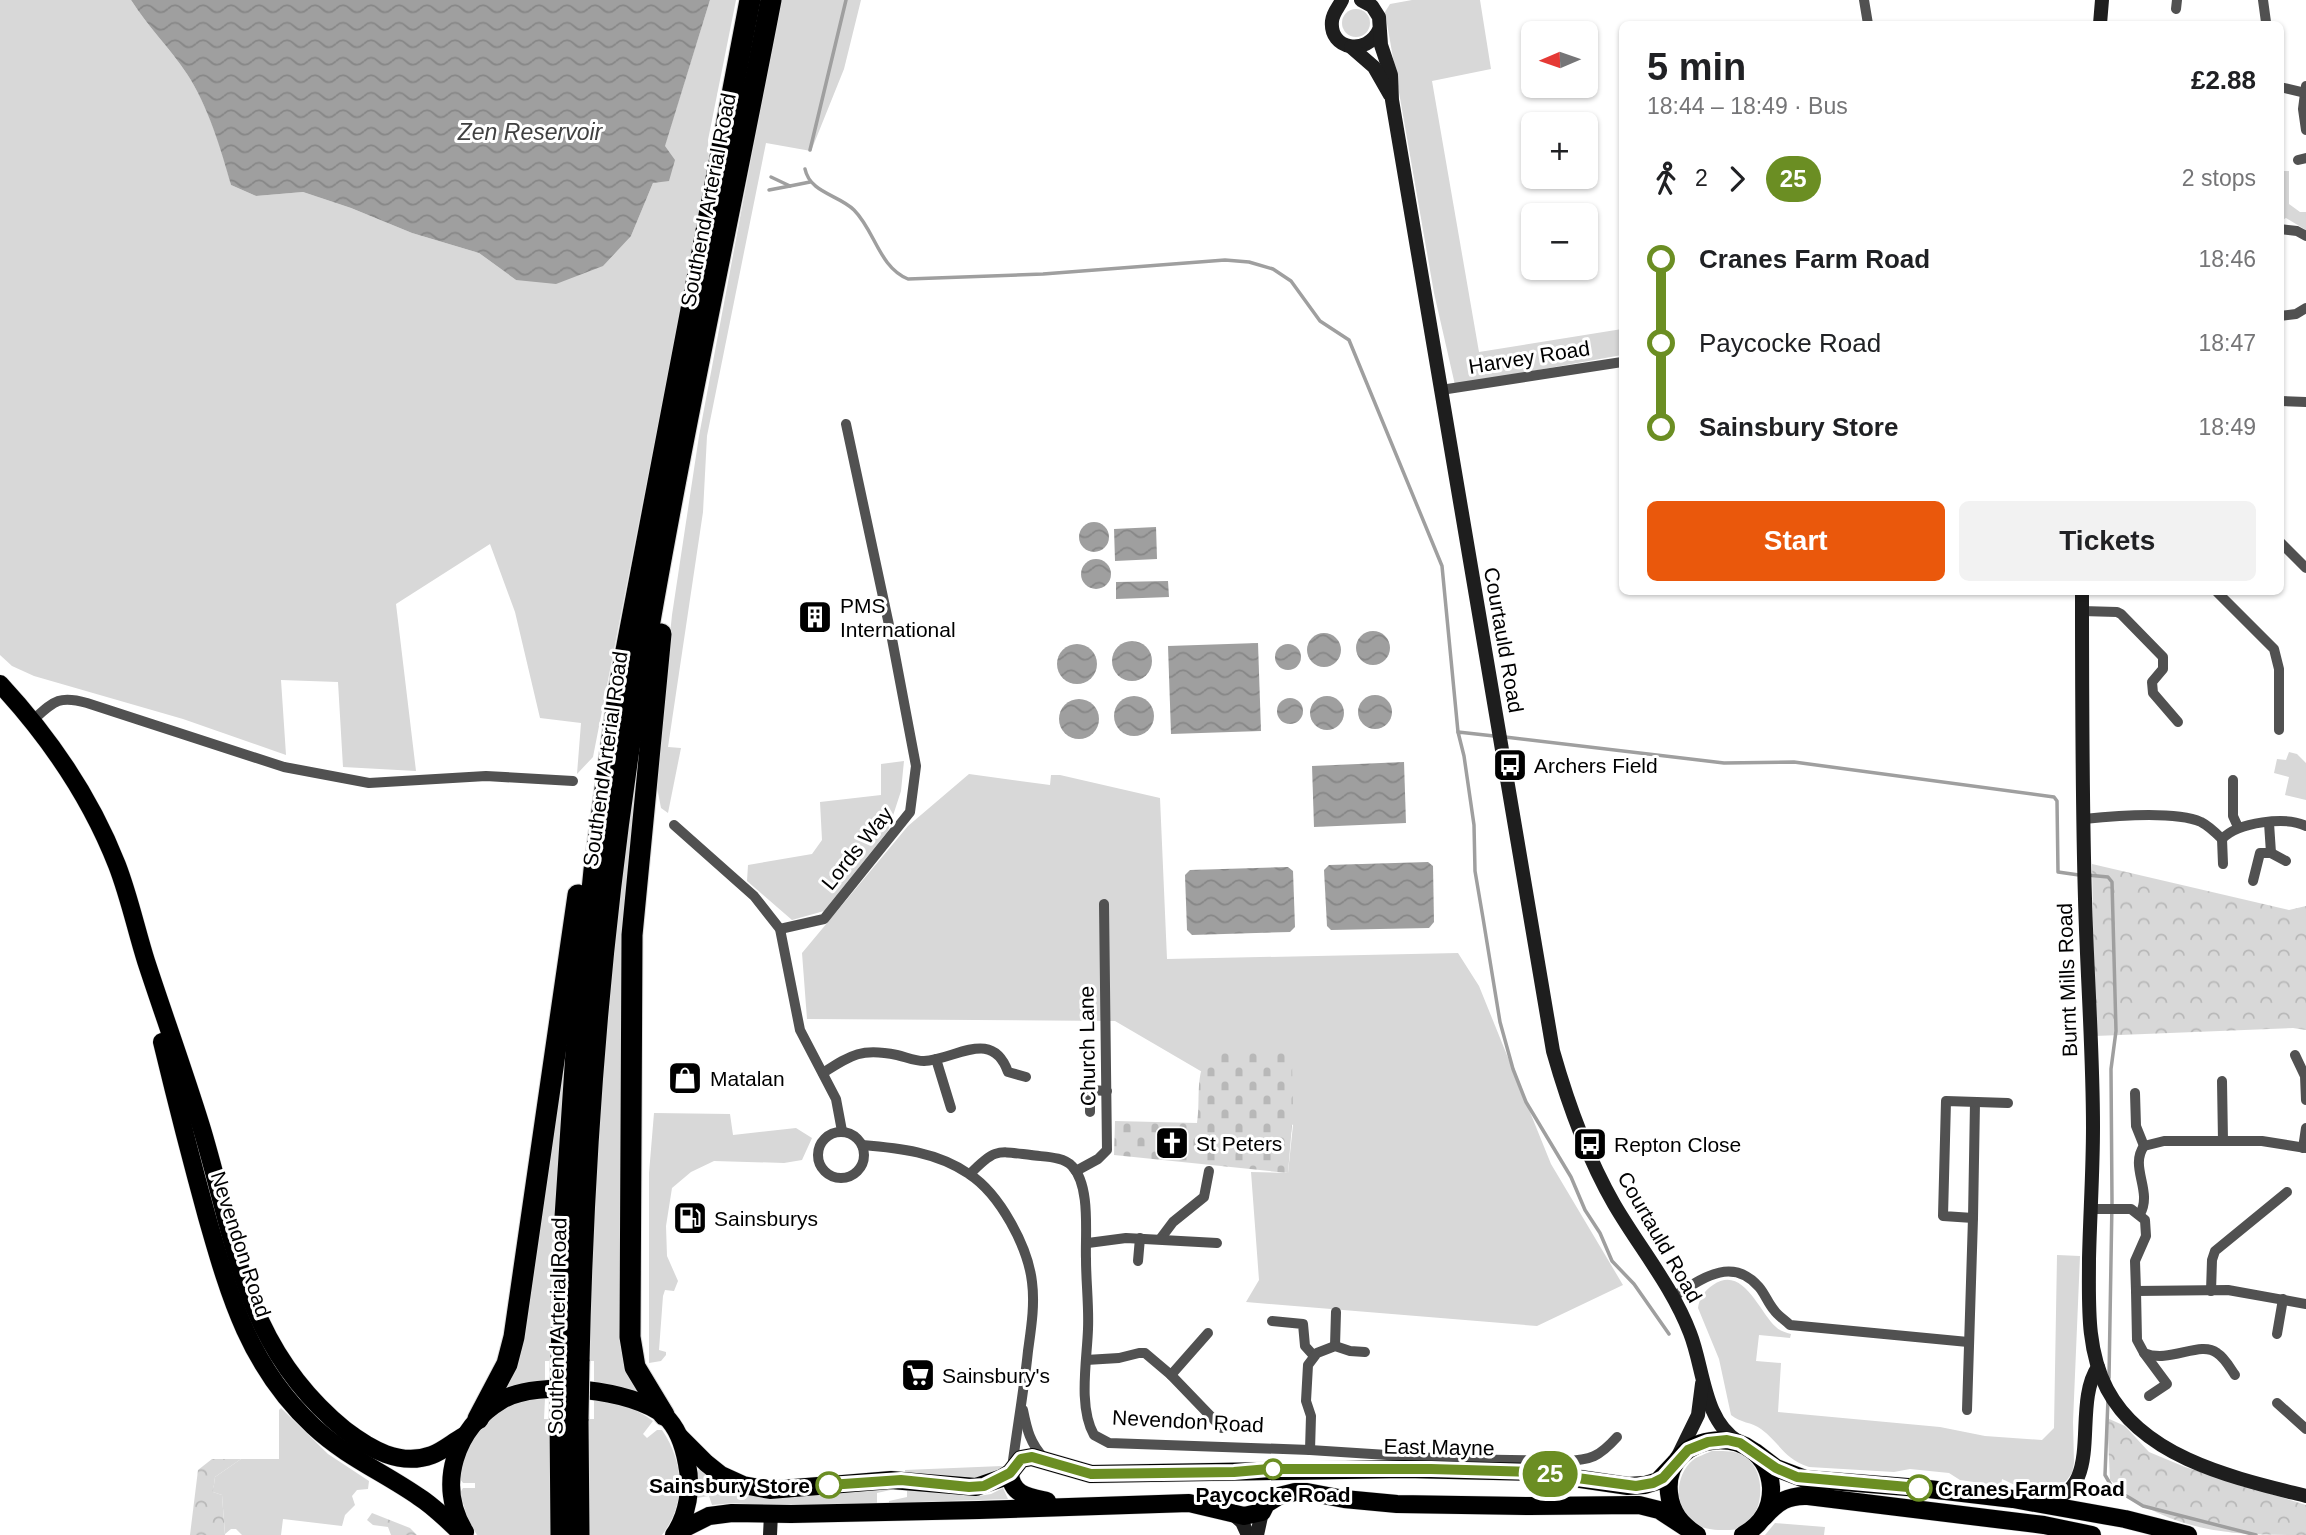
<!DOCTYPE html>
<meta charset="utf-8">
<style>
body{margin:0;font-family:Arial,sans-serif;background:#f2f2f2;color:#202124;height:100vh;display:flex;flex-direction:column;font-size:26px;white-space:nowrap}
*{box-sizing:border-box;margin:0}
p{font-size:23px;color:#757577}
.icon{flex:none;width:38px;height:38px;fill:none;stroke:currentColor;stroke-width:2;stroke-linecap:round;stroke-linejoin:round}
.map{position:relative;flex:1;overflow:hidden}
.side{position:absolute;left:1619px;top:21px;width:665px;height:574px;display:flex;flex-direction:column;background:#fff;border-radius:10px;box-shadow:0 2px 5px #0004}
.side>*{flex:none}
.badge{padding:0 14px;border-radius:23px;font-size:24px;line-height:46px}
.needle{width:46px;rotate:268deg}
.tools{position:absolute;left:1521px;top:21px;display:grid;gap:14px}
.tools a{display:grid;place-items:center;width:77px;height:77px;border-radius:10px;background:#fff;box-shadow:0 2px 5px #0004;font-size:35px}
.map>.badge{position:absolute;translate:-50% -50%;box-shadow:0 0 0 4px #fff}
.legs{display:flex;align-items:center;gap:10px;height:77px;padding:0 28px;font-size:23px}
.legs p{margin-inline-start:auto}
.head{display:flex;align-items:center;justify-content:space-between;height:119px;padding:0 28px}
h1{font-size:38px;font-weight:800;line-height:52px}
.cta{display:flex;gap:14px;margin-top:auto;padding:14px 28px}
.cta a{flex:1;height:80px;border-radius:10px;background:#ea580c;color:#fff;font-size:28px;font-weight:800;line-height:80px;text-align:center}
.cta a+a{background:#f2f2f2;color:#202124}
ul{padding:0 28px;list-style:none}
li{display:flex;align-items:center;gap:24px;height:84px;font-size:26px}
li i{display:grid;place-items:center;width:10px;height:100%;margin:0 9px;background:currentColor}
li i::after{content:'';width:18px;height:18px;margin:-9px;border:5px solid;border-radius:50%;background:#fff}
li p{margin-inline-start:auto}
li:first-child i{background:linear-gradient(#0000 50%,currentColor 0)}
li:last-child i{background:linear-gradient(currentColor 50%,#0000 0)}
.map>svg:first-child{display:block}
.green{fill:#d8d8d8}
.forest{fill:url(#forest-crowns)}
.cemetery{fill:url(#cemetery-stones)}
.water{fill:url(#water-waves)}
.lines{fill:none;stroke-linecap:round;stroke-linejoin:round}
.stream{stroke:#9f9f9f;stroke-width:3.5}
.primary-casing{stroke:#dbdbdb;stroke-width:19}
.highway-casing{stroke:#dbdbdb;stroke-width:23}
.street{stroke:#515151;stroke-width:10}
.secondary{stroke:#1e1e1e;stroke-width:14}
.primary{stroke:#000;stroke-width:18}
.highway{stroke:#000;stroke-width:21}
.highway-bridge-casing{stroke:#dbdbdb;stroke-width:23;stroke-linecap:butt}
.highway-bridge{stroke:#000;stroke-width:21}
.line-1-casing{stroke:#fff;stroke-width:16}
.line-1{stroke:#6b8e23;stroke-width:10}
.stop-1-dot{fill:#fff;stroke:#6b8e23;stroke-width:3.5}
.labels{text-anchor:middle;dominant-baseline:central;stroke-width:6;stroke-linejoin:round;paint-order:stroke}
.street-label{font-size:21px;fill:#000;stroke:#fff}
.poi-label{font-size:21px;fill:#000;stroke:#fff;text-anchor:start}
.stop-label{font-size:21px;font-weight:bold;fill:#000;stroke:#fff;text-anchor:end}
.water-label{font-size:23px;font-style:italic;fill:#404040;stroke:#fff}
</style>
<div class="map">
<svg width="2306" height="1535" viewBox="0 0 2306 1535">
<defs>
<pattern id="forest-crowns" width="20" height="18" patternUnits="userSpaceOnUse" patternTransform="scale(1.75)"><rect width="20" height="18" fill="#d8d8d8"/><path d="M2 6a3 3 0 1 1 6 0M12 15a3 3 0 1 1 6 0" fill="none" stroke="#b8b8b8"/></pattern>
<pattern id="cemetery-stones" width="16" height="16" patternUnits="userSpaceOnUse" patternTransform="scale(1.75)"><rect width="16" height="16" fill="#d8d8d8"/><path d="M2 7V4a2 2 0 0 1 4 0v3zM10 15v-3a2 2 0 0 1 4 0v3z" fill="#b8b8b8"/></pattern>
<pattern id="water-waves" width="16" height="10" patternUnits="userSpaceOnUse" patternTransform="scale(1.75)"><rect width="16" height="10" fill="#9f9f9f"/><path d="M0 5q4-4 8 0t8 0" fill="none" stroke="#878787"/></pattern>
</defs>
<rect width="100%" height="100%" fill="#fff"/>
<!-- green -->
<g class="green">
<path d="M0,0h131c17,27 39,48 56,74 21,32 35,75 44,111l25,11 47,-4 48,16 61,25 67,20 37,27 115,-44 22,-53 57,-183h26l-28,140 1,23 -116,594 -16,17 4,-51 -41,-5 -25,-106 -25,-68 -94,60 20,167 -73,-4 -5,-85 -57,-2 5,75 -103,-36 -149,-43 -22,-10 -12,-11z"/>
<path d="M781,0h80l-17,69 -33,82 -45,-8 -59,293 -4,76 -35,235 13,1 -13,65 -7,-5 -6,-31 17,-162 27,-179z"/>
<path d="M1412,0h68l11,69 -59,12 47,271 143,-23v26l-167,30 -21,-92 -49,-281 5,-8z"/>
<circle cx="1356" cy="23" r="14"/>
<path d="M2280,171h9v33l11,8h6v18l-20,-12 -6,3z"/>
<path d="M647,672l-22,672 19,50 -22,-7 -28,-4v-22h-9l17,-328z"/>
<path d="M2289,752l8,2 9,9v37l-21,-5 4,-18 -15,-4 3,-14 9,1z"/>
<path d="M904,761l-3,30 -13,40 -64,80 -32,9 -45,-39 1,-16 64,-11 10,-14 -2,-38 61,-7v-31z"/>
<path d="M969,774l81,11 1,-10h9l100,23 7,161 291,-6 21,33 72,178 72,121 -86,41 -291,-24 13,-22 -8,-108 37,1 5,-48 -178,-104 -308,-2 -5,-66 106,-127z"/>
<path d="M571,976l-16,385h-10v22l-39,7 -3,-2z"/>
<path d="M654,1113l76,1 3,21 63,-7 16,10 -10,22 -18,3 -70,-2 -23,11 -19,16 -6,38 1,30 11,25 -4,10 -9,-1 -2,6 -4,54 7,2v3l-5,6 -12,2v-190z"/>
<path d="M2057,1255l23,1 -7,166 1,41 -2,10 -5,7 -12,9 -36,-2 -17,-8 -1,7 -41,-6 -11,-7 -39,-4 -16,3 -85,-5c-25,-8 -29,-24 -48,-38 -9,-7 -21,-6 -30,-14l-12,-56 -21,-51c1,-9 6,-17 15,-23 30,-21 46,27 63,42 4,4 9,5 15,7l-1,4 -31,-3 -3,26 25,2 -3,49 162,15 45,9 57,4 12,-12z"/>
<path d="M545,1399l-1,20h11v116h-78l-9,-15 -8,-27 3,-5h12v-5h-12l-4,-6c7,-43 40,-79 86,-78z"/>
<path d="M594,1399c20,0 43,10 59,22l-10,13 4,4 10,-8h5c22,32 25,73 0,105h-77l-1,-116h10z"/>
<path d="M281,1408l47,46 41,27 -1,8 -11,1 -5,6 3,9 -10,10 -3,11 -59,-7 -2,16h-39l-6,-6h-5l-6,5 -3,-39 -9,-3 2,-15 26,-18h38v-49z"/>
<path d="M1712,1451c12,0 27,-1 36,8 18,16 16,53 -4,67 -8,5 -18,4 -26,4 -11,-1 -17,-2 -25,-8 -20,-15 -18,-47 0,-62 5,-4 13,-6 19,-9z"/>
<path d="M1002,1466l-2,4 -20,10 -75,-6v-4z"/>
<path d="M702,1467l7,6 120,18 66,-2 -18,4v10l-105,3 -38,-3 -22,2 -3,-9 -12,2v-27z"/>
<path d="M907,1487l72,9 12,-2 12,-6 5,11 -119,4v-2l18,-4z"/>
<path d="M1775,1523l50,4 -1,8h-59z"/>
</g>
<!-- forest -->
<g class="forest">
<path d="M2092,864l197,46 17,-4v124l-13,-2 -198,8z"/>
<path d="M2107,1418l18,8 24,26 36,15 121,38v30c-60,0 -108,0 -162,-29 -12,-7 -23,-18 -34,-26z"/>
<path d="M212,1459h29l-26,18 -2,15 9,3 3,40h-35l8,-65z"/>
<path d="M372,1513l38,15 7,7h-26l-3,-8 -15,-2 -6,-5z"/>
</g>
<!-- cemetery -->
<path class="cemetery" d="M1227,1047l31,7 31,-4 3,12 1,51 -5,60 -174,-18 1,-34 82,2c5,-27 -7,-70 30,-76z"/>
<!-- water -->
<g class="water">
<path d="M131,0h579l-45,146 10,14 -6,21 -16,2 -22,53 -28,30 -47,18 -40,-4 -37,-27 -67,-20 -61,-25 -48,-16 -47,4 -25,-11c-10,-36 -23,-79 -44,-111 -17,-26 -39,-47 -56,-74z"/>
<circle cx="1094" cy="537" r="15"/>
<path d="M1156,527l1,32 -42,2 -1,-32z"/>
<circle cx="1096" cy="574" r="15"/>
<path d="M1168,581l1,16 -53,2v-17z"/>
<circle cx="1373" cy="648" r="17"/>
<circle cx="1324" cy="650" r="17"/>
<circle cx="1132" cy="661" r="20"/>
<path d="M1258,643l3,88 -90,3 -3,-88z"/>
<circle cx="1288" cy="657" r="13"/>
<circle cx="1077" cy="664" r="20"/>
<circle cx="1375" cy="712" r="17"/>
<circle cx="1327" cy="713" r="17"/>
<circle cx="1134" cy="716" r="20"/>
<circle cx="1290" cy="711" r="13"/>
<circle cx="1079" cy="719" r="20"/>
<path d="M1404,762l2,61 -92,4 -2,-61z"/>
<path d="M1428,862l5,4 1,56 -5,6 -98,2 -4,-4 -3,-56 5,-5z"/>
<path d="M1288,867l5,4 2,56 -5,5 -98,3 -5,-5 -2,-55 5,-5z"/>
</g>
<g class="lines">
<!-- stream -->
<g class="stream">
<path d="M810,150l36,-150"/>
<path d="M805,169c5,24 34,26 49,41 21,21 25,57 54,69l135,-5 182,-14 24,2 24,7 18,12 29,40 29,19 93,226 16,166"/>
<path d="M771,177l19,9 20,-4"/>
<path d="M769,190l21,-4"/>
<path d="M1494,736l-36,-4 6,24 10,69 1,46 8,47 17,104 13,47 13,33 45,75 14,33 15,23 12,28 22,23 35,50"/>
<path d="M1505,737l219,26 70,-1 260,35 3,4 1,71 21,3"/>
<path d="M2087,875l21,2 4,5 4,149 -5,38 1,133 -3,176"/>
<path d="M2108,1399l-3,76 7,12 31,19 113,29"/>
</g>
<!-- primary casing -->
<g class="primary-casing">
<g id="primary">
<path d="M0,684c50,54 90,112 117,181 12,31 19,64 29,96 18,55 38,110 55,165 36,118 41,220 144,304 25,19 55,37 87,25 11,-4 21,-13 32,-19"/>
<path d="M162,1042c14,58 29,117 45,175 23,81 43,150 106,209 33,31 70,46 106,71 16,10 30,25 44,38"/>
<path d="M680,1437l26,26 15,12 22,10 27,5 121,-10 85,7 26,-9 8,-5 11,-14 11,-2 59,17 314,-5 128,3 95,14 17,-1 13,-4 17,-18"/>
<path d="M1755,1452l21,16 29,11 115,9 93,11 112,20 63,16"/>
<path d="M1010,1473c1,22 19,24 37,28"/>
<path d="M1764,1517c13,-15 24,-22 44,-21l236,29 48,10"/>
<path d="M465,1532c-29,-47 -10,-104 37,-132 36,-21 131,-11 163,16 13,12 19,31 22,48 5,23 1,51 -13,71"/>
<path d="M677,1532l32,-16 23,-3 59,1 188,-4 210,-7 55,13 18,-4 4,-8 13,-8 16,-4h12l37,7 53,5 132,2 110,-1 20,5 26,17"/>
<path d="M1697,1535c-16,-11 -26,-22 -28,-42 -7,-64 97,-74 102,-6 1,22 -10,38 -28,48"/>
</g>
</g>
<!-- highway casing -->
<g class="highway-casing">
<g id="highway">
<path d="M661,634l-29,301 -2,402 5,30 29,48"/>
<path d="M561,1361l4,-144 11,-165 18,-182 25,-183 131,-687"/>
<path d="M579,1361c5,-226 23,-452 60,-675 38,-230 88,-457 132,-686"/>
<path d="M478,1419l29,-55 7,-27 64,-442"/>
<path d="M560,1419l1,116"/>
<path d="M578,1419l1,116"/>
</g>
</g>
<!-- street -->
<g class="street">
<path d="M1864,0l4,24"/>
<path d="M2263,0l3,22"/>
<path d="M2176,9l1,-9"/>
<path d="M2306,86l-3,23 3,21"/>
<path d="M2280,87l25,6"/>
<path d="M2298,160l8,-2"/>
<path d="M2280,229l17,2 9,5"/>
<path d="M2280,316l16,-2 10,-6"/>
<path d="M1441,390l181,-28"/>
<path d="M2280,401l26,1"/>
<path d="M2280,542l26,26"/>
<path d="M2217,592l57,57 5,20v61"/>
<path d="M2082,611l35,1 4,2 42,43v12l-11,13 1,11 25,29"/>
<path d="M33,720c21,-19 26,-25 54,-17l197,64 85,16 117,-7 87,5"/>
<path d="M2233,780v36l5,11"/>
<path d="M2084,819c29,-3 91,-8 117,3 8,4 15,11 21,17 16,-17 64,-23 84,-13"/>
<path d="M674,825l80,71 26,33 20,101 36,69 6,32"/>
<path d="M2222,839l1,25"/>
<path d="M2271,853l15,8"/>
<path d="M2253,881l7,-28h11l-2,-30"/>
<path d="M780,929l44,-10 86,-107 6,-46 -24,-127 -46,-215"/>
<path d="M2295,1055l10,21 1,24"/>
<path d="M936,1059l15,49"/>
<path d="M823,1073c29,-19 39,-25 74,-18 9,2 18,6 27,6 31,-1 68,-34 84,11l18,5"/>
<path d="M2222,1081l1,60"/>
<path d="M2135,1093l1,33 8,20"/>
<path d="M1090,1112v-22l17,1"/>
<circle cx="841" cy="1155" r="23"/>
<path d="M862,1145c37,3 75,7 107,29 31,20 59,73 63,108 3,23 -1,47 -4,69 -4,39 -11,78 -16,117"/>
<path d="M2303,1148l3,-20"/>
<path d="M1076,1171l22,-12 9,-9 -3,-246"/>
<path d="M970,1174c25,-26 27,-23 61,-19 12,2 32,1 41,11 19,20 13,68 14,93 0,23 3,47 2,70 -1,31 -10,78 6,106l15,8 201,7 139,9 116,2c26,-1 34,-4 52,-24"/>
<path d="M2090,1209h41l14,11 1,16 -11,25 1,30 92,-1 78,14"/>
<path d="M2140,1214c13,-23 -11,-47 4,-68l20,-5h98l44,7"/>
<path d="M1973,1218l2,-116"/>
<path d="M1161,1238l12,-16 31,-25 5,-26"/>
<path d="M1088,1243l38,-5 91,5"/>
<path d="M1138,1261l2,-23"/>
<path d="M2136,1291l1,49 7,13c26,11 56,-13 73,0 8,5 13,15 18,22"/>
<path d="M2211,1291l1,-31 3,-9 72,-59"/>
<path d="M1673,1297c27,-17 58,-42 86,-10 6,7 9,16 15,23 4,6 11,10 16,15l178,17"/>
<path d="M1272,1321l31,3 2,22 9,10"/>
<path d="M2277,1334l6,-35"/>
<path d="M1335,1346l1,-34"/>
<path d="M2144,1353l23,31 -18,12"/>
<path d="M1086,1360l33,-2 20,-5h6l26,22 37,-42"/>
<path d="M1171,1375l51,53"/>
<path d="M2277,1403l29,26"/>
<path d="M1023,1410c4,20 7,33 21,48"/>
<path d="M1967,1410l6,-192 -30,-2 3,-115 62,2"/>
<path d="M1310,1450l1,-34 -5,-15 2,-36 9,-12 18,-7 15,5 15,1"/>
</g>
<!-- secondary -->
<g class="secondary">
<path d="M1342,0c-3,7 -9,12 -10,21 -3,29 35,35 47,9"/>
<path d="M1361,0l11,6 7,11 2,28 10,30 1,25 161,951c15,53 34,106 61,153 25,43 58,82 76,129 14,35 13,88 49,109"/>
<path d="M2100,24l2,-24"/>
<path d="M1351,47l23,20 16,28"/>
<path d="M2082,592c0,102 0,205 3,307 2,76 8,152 8,228 0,44 -3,88 -4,132 0,44 -3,90 18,130 37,70 128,89 199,107"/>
<path d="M1676,1460l22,-45 4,-31"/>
<path d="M2042,1501c66,-6 28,-93 56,-134"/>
<path d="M1234,1515l8,7 6,13"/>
<path d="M770,1535l1,-21"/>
<path d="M1257,1535l5,-23"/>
</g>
<!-- primary -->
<use href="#primary" class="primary"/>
<!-- highway -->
<use href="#highway" class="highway"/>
<!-- highway-bridge casing -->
<g class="highway-bridge-casing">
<g id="highway-bridge">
<path d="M560,1419l1,-58"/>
<path d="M578,1419l1,-58"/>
</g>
</g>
<!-- highway-bridge -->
<use href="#highway-bridge" class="highway-bridge"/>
</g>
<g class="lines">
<!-- line-1 casing -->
<g class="line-1-casing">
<path id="line-1" d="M829,1485l72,-5 68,7 15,-1 26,-13 11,-14 11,-2 59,17 143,-2 35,-3h162l102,3 103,14 17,-3 10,-5 25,-28 20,-8 19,-2 13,3 36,25 21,9 122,11"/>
</g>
<!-- line-1 -->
<use href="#line-1" class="line-1"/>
</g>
<!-- icons -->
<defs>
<g id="building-square" transform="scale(1.75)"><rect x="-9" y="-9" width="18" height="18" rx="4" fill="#000" stroke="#fff"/><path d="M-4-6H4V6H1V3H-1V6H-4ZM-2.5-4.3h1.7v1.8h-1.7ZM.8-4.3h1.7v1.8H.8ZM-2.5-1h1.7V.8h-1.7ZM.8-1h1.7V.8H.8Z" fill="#fff"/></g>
<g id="bus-square" transform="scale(1.75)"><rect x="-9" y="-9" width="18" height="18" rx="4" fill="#000" stroke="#fff"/><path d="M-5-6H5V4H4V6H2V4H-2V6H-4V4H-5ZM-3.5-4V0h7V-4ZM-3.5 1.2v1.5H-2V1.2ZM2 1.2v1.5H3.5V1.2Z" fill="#fff"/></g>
<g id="shop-square" transform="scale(1.75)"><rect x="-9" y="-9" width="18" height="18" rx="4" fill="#000" stroke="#fff"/><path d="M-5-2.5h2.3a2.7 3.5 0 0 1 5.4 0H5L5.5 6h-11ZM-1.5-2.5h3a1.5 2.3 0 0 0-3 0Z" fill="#fff"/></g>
<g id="church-square" transform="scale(1.75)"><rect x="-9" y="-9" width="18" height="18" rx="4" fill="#000" stroke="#fff"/><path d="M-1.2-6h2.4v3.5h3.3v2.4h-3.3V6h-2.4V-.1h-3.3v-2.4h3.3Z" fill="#fff"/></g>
<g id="fuel-square" transform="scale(1.75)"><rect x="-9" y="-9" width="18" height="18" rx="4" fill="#000" stroke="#fff"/><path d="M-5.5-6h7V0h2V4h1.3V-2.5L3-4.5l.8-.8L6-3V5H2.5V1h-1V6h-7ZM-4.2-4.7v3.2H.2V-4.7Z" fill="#fff"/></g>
<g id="supermarket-square" transform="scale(1.75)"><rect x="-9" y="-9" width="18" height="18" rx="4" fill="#000" stroke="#fff"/><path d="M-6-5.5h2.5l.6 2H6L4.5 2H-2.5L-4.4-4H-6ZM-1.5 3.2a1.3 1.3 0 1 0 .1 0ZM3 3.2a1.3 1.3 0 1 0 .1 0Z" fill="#fff"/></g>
</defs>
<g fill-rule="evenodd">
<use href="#building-square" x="815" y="617"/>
<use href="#bus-square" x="1510" y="765"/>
<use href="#shop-square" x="685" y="1078"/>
<use href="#church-square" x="1172" y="1143"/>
<use href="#bus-square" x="1590" y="1144"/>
<use href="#fuel-square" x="690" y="1218"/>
<use href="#supermarket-square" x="918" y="1375"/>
</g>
<!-- markers -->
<g class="stop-1-dot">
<circle cx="1273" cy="1469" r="9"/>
<circle cx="829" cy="1485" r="12"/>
<circle cx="1919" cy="1488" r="12"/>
</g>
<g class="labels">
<!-- street labels -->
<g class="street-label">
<text transform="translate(708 200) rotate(-79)">Southend Arterial Road</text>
<text transform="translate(1529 357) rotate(-9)">Harvey Road</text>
<text transform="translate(1504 640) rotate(80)">Courtauld Road</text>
<text transform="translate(605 759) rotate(-82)">Southend Arterial Road</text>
<text transform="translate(857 848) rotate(-51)">Lords Way</text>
<text transform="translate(2067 980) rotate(-92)">Burnt Mills Road</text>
<text transform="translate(1087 1046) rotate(-91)">Church Lane</text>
<text transform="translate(1660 1237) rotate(60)">Courtauld Road</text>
<text transform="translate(241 1244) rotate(72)">Nevendon Road</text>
<text transform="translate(557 1326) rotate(-89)">Southend Arterial Road</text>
<text transform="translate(1188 1421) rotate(3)">Nevendon Road</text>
<text transform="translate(1439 1447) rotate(1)">East Mayne</text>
</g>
<!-- poi labels -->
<g class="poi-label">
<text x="840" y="605">PMS<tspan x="840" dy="24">International</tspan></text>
<text x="1534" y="765">Archers Field</text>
<text x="710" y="1078">Matalan</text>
<text x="1196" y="1143">St Peters</text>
<text x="1614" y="1144">Repton Close</text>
<text x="714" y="1218">Sainsburys</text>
<text x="942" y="1375">Sainsbury's</text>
</g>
<!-- stop labels -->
<g class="stop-label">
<text x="810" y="1485">Sainsbury Store</text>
<text x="1938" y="1488" text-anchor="start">Cranes Farm Road</text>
<text x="1273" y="1494" text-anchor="middle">Paycocke Road</text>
</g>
<!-- water labels -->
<g class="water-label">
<text x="530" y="132">Zen Reservoir</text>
</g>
</g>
</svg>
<div class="tools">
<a><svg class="needle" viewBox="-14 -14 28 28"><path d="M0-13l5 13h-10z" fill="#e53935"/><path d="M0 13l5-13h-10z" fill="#757577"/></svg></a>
<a>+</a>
<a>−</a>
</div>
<b class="badge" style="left:1550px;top:1474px;background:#6b8e23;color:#fff">25</b>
<section class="side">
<div class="head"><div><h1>5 min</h1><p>18:44 – 18:49 · Bus</p></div><b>£2.88</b></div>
<div class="legs"><svg class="icon" aria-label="walk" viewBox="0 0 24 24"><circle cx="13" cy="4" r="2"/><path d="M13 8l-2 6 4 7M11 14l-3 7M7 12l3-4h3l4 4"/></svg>2<svg class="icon" aria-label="forward" viewBox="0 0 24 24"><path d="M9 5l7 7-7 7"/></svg><b class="badge" style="background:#6b8e23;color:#fff">25</b><p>2 stops</p></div>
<ul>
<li><i style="color:#6b8e23"></i><b>Cranes Farm Road</b><p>18:46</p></li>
<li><i style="color:#6b8e23"></i><span>Paycocke Road</span><p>18:47</p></li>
<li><i style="color:#6b8e23"></i><b>Sainsbury Store</b><p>18:49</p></li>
</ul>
<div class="cta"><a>Start</a><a>Tickets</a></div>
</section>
</div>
